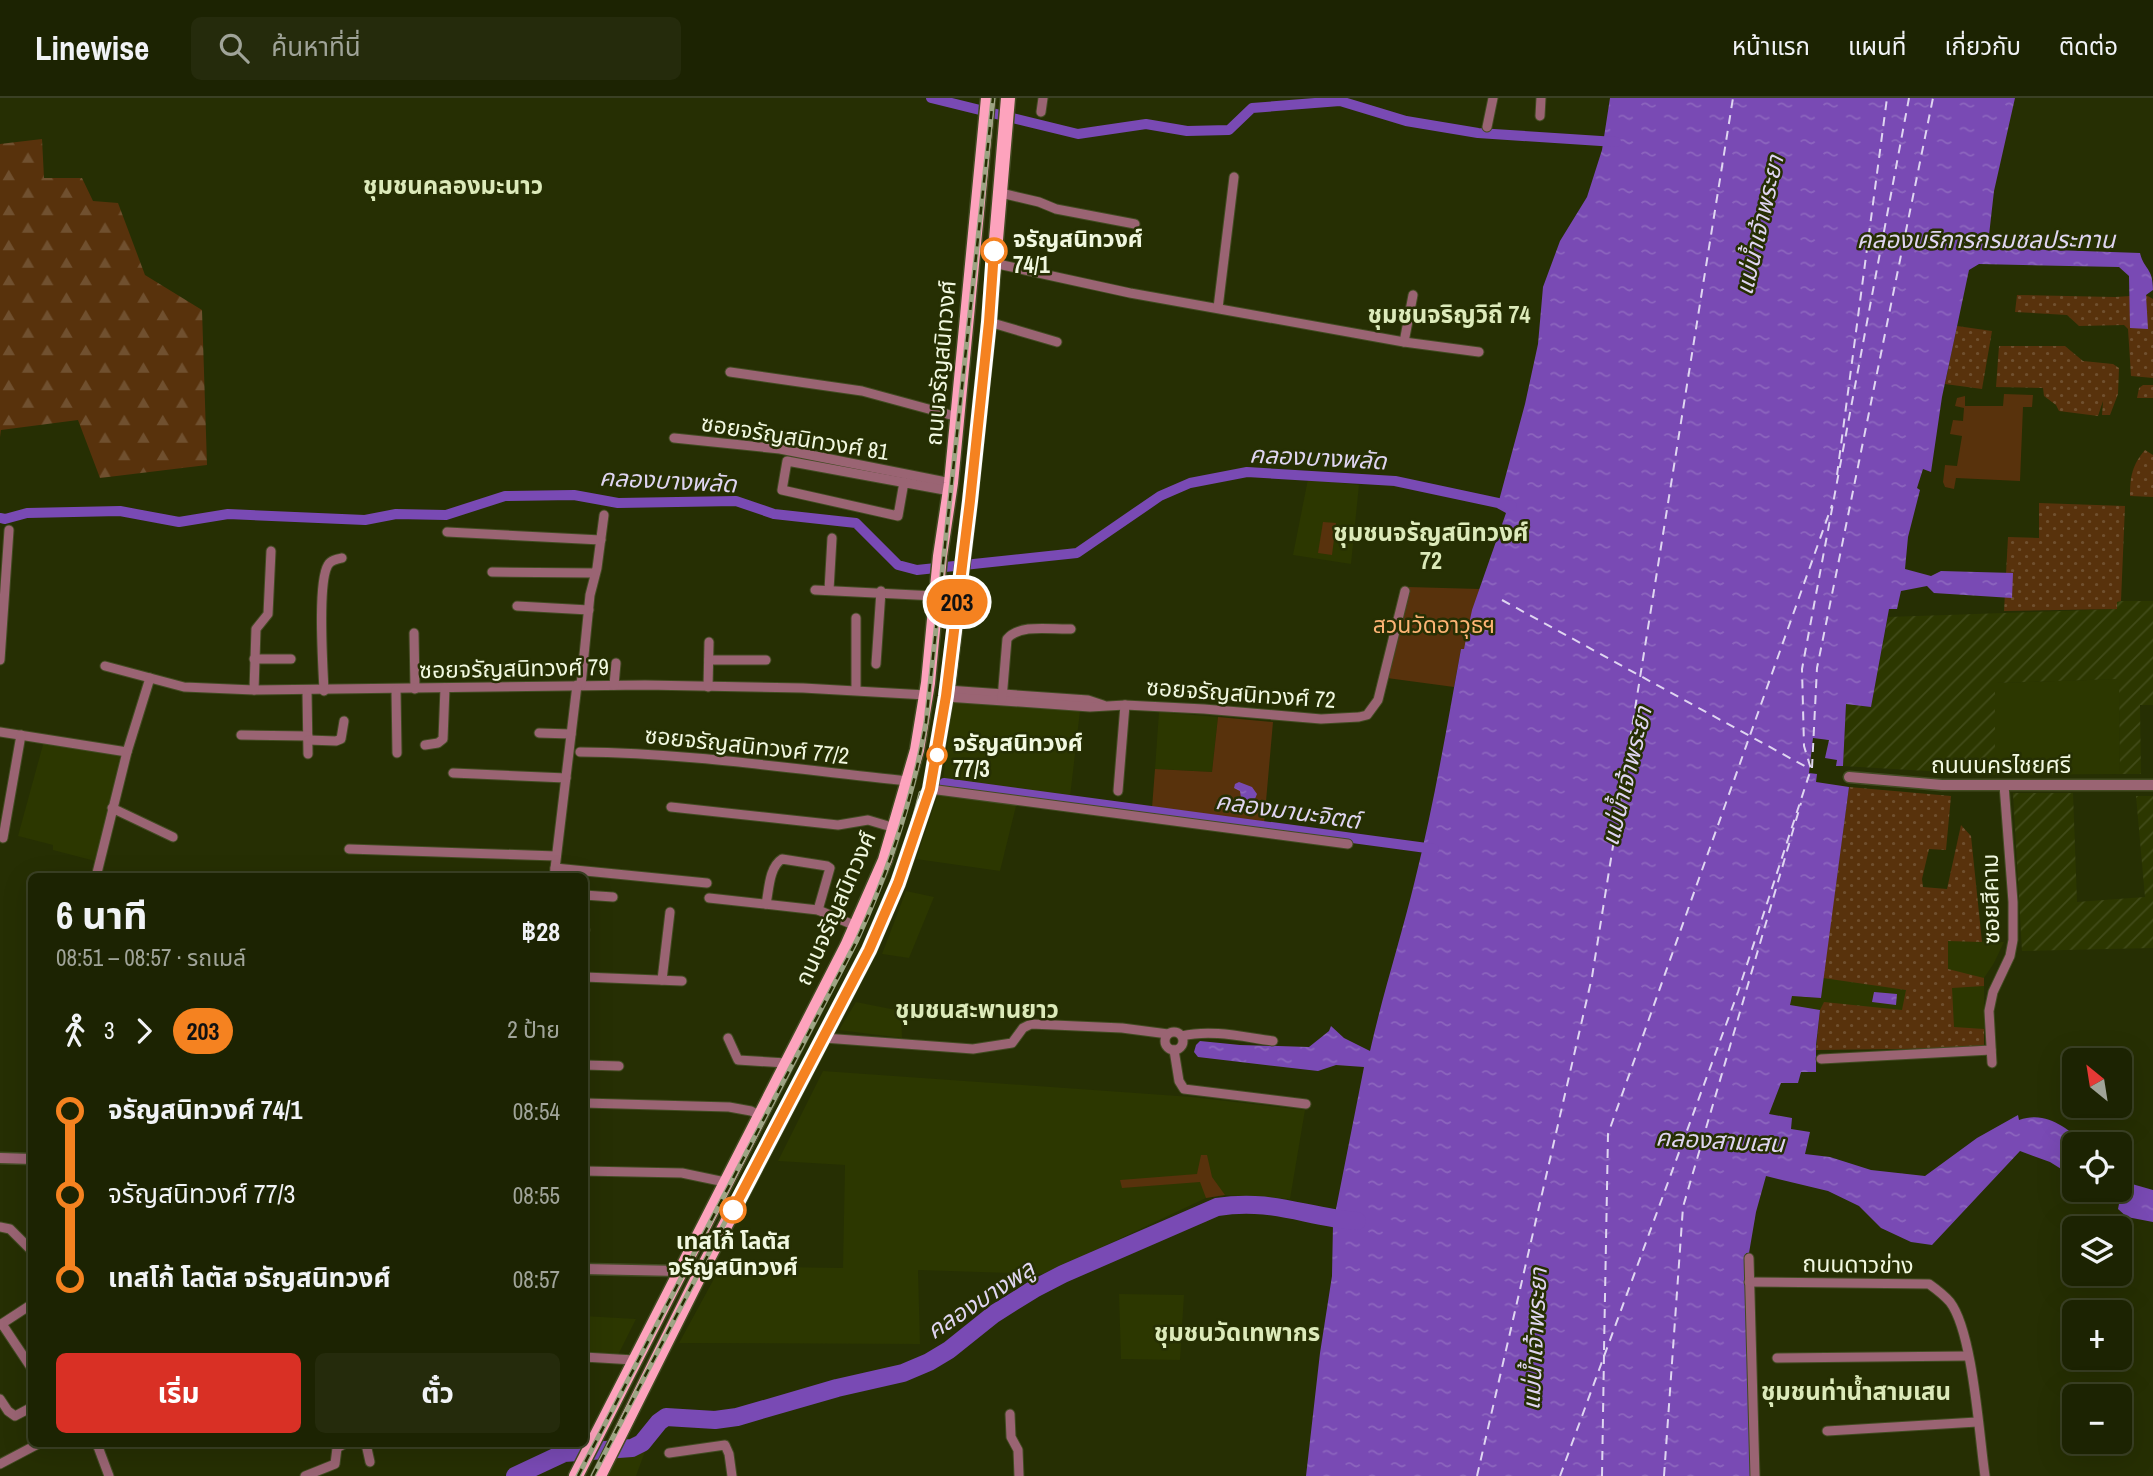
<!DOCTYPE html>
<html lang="th">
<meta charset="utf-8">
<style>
body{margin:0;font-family:"Archivo Narrow","Noto Sans Thai",sans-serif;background:#252b0c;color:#f1f3f6;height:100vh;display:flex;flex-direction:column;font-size:26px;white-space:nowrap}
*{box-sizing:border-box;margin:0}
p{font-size:23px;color:#a0a499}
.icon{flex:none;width:38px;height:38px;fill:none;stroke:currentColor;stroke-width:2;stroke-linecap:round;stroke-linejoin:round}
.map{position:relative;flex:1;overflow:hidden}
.drawer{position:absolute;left:28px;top:775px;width:560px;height:574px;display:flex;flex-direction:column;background:#1c2302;border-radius:10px;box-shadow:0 7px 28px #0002,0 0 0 2px #3a4024}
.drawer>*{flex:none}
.badge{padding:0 14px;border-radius:23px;font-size:24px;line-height:46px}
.needle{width:46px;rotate:330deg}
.controls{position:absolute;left:2062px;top:950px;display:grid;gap:14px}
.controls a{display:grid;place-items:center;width:70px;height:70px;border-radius:10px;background:#1c2302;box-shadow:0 7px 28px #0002,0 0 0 2px #3a4024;font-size:35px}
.map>.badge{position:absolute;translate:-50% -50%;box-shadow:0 0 0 4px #fff}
.legs{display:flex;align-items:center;gap:10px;height:77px;padding:0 28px;font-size:23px}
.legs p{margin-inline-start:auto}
.headline{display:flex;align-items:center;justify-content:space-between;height:119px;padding:0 28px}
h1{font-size:38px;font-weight:700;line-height:52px}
.action{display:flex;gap:14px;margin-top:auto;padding:14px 28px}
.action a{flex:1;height:80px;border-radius:10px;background:#d93025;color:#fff;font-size:28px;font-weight:700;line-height:80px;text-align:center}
.action a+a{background:#252b0c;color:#f1f3f6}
ul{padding:0 28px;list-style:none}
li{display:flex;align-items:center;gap:24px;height:84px;font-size:26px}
li i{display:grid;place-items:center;width:10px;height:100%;margin:0 9px;background:currentColor}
li i::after{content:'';width:18px;height:18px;margin:-9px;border:5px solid;border-radius:50%;background:#1c2302}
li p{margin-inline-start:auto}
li:first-child i{background:linear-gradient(#0000 50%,currentColor 0)}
li:last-child i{background:linear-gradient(currentColor 50%,#0000 0)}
header{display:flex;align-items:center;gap:42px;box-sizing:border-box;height:98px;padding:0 35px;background:#1c2302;border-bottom:2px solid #3a4024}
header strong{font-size:33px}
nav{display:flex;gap:38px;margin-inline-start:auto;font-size:24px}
.search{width:490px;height:63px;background:#252b0c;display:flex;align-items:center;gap:18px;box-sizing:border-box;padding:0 24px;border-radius:10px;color:#a0a499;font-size:26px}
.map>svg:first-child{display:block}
.built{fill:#2c3700}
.industrial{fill:url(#industrial-furrows)}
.green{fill:#58320c}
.forest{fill:url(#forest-firs)}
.garden{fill:url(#garden-dots)}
.water{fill:url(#water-ripples)}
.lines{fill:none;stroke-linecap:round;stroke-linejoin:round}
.canal{stroke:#794ab4;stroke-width:10}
.river{stroke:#794ab4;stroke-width:18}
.ferry{stroke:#dfd5f1;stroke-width:2;stroke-dasharray:9 7;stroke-linecap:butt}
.minor-casing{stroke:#424b22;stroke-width:11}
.tertiary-casing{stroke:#424b22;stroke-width:13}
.primary-casing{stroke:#424b22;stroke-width:17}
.minor{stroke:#9a6473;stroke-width:9}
.tertiary{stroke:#9a6473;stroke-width:10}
.primary{stroke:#fda3bd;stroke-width:14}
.rail-casing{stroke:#9ca483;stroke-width:5}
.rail{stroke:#262f03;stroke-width:2.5;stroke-dasharray:8;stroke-linecap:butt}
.line-1-casing{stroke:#fff;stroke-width:16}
.line-1{stroke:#f58220;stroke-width:10}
.stop-1-dot{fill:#fff;stroke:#f58220;stroke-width:3.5}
.labels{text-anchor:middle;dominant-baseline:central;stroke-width:5;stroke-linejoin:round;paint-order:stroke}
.stop-label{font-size:23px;font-weight:bold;fill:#f1f8e0;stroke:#262f03;text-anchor:start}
.street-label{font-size:23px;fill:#f1f8e0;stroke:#262f03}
.park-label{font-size:23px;fill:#fcb374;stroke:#262f03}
.neighbourhood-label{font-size:24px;font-weight:bold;fill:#dceaba;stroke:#262f03}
.water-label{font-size:24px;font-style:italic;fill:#dfd5f1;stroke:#262f03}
</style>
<header>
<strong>Linewise</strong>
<div class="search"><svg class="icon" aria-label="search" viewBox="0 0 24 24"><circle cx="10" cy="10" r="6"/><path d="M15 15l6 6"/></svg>ค้นหาที่นี่</div>
<nav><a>หน้าแรก</a><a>แผนที่</a><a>เกี่ยวกับ</a><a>ติดต่อ</a></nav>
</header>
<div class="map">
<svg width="2153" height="1378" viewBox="0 0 2153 1378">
<defs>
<pattern id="industrial-furrows" width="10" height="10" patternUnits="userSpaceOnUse" patternTransform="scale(1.75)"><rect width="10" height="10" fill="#2c3700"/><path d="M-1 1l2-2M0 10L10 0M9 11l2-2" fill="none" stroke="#414b19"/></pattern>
<pattern id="forest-firs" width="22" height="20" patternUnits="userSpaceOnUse" patternTransform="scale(1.75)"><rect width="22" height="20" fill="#58320c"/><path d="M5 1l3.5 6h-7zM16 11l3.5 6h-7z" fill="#70502f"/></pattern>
<pattern id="garden-dots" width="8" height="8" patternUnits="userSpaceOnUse" patternTransform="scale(1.75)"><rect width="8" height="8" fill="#58320c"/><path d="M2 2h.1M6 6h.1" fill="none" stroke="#70502f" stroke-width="1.8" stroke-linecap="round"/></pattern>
<pattern id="water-ripples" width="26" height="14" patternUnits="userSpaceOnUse" patternTransform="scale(1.75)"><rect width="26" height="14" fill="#794ab4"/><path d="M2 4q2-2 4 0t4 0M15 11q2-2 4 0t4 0" fill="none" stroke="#8c65be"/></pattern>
</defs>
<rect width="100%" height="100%" fill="#262f03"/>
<!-- built -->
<g class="built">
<path d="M1308,381l51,6 -8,79 -58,-9z"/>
<path d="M2119,581l1,95 -125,1v-92z"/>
<path d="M953,601l127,12 -10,86 -50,-7 -20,81 -84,-12 27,-79z"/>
<path d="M1159,614l59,5 -6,55 -57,-3z"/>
<path d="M44,643l80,14 -29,106 -42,-11v-5l-35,-9z"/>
<path d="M906,793l28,6 -25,61 -27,-4z"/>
<path d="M1828,839l176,5 -10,21 -10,15v70l-165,-38 -29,-5 2,-9 29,2z"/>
<path d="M856,904l45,9 1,27 -63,-8z"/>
<path d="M823,973l369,26 113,13 -15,89 -65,-4 -19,3 -161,76 -127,-4 2,74 -241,-1 42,-77 122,2 2,-103 -67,-4z"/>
<path d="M1119,1196l65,1 -4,65 -59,-1z"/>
<path d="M584,1218l52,3 -22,44 -29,-2z"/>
<path d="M647,1348l-11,30h-31l11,-20z"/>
</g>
<!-- industrial -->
<g class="industrial">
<path d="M2117,503h36v104h-13l1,69h-21l-1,-95 -124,4v92l-152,-9 3,-62 25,3 17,-90 229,-8z"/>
<path d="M2013,695h60l4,109 68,-5 -9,-101h17v152l-131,3z"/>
</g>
<!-- green -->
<g class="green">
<path d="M2004,296l29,1 -1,12h-9l-3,74 -64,-3 -2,11 -9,-2 -2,-5 2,-17 12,1 5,-30 -12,-2 3,-14 10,1 1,-13 -9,-2 2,-8 8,-2v10h38z"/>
<path d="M1323,424l13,1 -4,32 -14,-2z"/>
<path d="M1408,489l72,2 -16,61 -3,-1 -7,38 -67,-9z"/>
<path d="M1218,619l55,5 -9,102 -112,-16 3,-39 57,3z"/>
<path d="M1201,1057h6l5,22 13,18 -19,3 -6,-16 -78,6 -2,-8 77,-6z"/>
</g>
<!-- forest -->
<path class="forest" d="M42,41l2,39h38l11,23 25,2 27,72 57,35 5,155 -107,13 -22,-58 -77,10 -1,7v-293z"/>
<!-- garden -->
<g class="garden">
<path d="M2017,197l98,2 31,-2 7,4v79l-22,-2 -3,-47 -4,-4 -45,1 -12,-11 -52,-3z"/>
<path d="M1957,228l35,5 -10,58 -37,-5z"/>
<path d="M1999,248h66l18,15 30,3 6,4 -1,26 -8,21h-8l1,-14 -5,15 -39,-5 -3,-6 -12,-9 -1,-8 -47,-1z"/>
<path d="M2143,287h10v13h-16l2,-10z"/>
<path d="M2145,352l8,5v42l-23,-1c0,-19 2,-31 15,-46z"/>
<path d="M2039,405l86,3 -4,95 -4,1v7l-113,2 4,-74 31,1z"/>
<path d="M1849,689l102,9 -5,54 -17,-1 -7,30 1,8 24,2 14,-64 10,11 11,106 -34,-1v28l36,9v8l-32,2 2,39 30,2v19l-168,2 4,-40 4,-8 78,8 4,-20 -83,-12z"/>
</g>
<!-- water -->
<g class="water">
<path d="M1610,0h405l-21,93 -6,53h4v4l148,5c4,17 13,14 13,37l-7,5 2,34 -18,-1 -1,-52 -10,-9 -140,-3 -10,6 -27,127 -11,75 -8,-3 -6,19 3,2 -12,47 -3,32 26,7 10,-5 72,2 -1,25 -78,-5 -7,-7 -26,5 -4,18h-8l-18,98 -25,-3 -3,62h-7l1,-6 -12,-2 4,-18 -16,-2 -4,35 8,1 -1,8 33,5 -28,211 -29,-2 -2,9 30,5 -4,35v27h-15l-3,11h-17l-12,31 23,4 -1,11 19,3 -5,22 25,3 41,13 54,6 52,-38 41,-23 1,5c29,-10 46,9 69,24h-14v33l-24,-15 -30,-11 -88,94 -21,-3 -30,-14 -22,-22 -31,-15 -62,-15 -10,36 -7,41h-3l5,223h-445l14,-123 12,-77 1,-52 31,-157 -28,-2 -18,6 -120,-14 -4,-5 2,-7 4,-4 40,4 69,2 20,-16 2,-5 13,12 26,13c13,-58 31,-113 45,-171 19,-76 32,-154 46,-231h3l8,-39 34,-97 -9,-5 28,-104 13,-60 5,-57 17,-46 27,-44 15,-47z"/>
<path d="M1239,684l13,5 5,7 -5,12 -7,5 -5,-3 -2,-5 3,-5 -1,-7 -6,-3 1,-4z"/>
<path d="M1874,894l23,2 -1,11 -24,-3z"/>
<path d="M2119,1072l13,14 21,6v32l-26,-5 -9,-8 1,-5 -24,-14h24z"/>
</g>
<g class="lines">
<!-- canal -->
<g class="canal">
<path d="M931,0l147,36 68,-10 41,7 42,-1 23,-22 88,-7 66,20 72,12 138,9"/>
<path d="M0,420l5,1 22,-6 93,-2 59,11 49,-8 137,6 31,-6 50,1 59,-19 69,-1 44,8 118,-2 38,13 82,9 42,42 19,5 160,-17 83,-57 30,-13 57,-11 148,9 117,25"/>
<path d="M944,685l490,66"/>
</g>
<!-- river -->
<path class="river" d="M515,1378l49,-23 68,-5 10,-5 17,-21 7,-5 49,3 22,-3 100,-29 66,-15 26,-11 20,-12 45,-36 40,-25 29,-15 154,-67c55,-9 88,10 140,14"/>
<!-- ferry -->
<g class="ferry">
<path d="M1837,377l50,-377"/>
<path d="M1502,502l308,169"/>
<path d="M1812,670l5,-100 116,-570"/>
<path d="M1604,1252l4,-216 224,-629"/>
<path d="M1477,1378l115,-499 141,-879"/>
<path d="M1560,1378l178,-484 73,-223 -7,-23 -2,-77 107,-571"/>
<path d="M1602,1378l2,-121"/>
<path d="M1664,1378l19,-269 118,-404"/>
</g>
<!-- minor casing -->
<g class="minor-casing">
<g id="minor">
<path d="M1041,14l2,-14"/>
<path d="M1540,18l1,-18"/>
<path d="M1487,29l6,-29"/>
<path d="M1001,95l38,9 17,7 79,15"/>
<path d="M993,165l137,30 274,49 75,10"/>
<path d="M1218,210l16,-131"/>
<path d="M989,224l68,20"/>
<path d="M1404,244l9,-47"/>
<path d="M730,274l132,19 96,26"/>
<path d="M674,340l106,11 171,34"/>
<path d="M904,384l-6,34 -116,-26 5,-29 163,30"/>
<path d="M447,434l154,8"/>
<path d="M492,474l103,1"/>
<path d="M815,492l121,6"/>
<path d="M829,492l3,-52"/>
<path d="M517,508l72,4"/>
<path d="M414,535l1,56"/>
<path d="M254,561h37"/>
<path d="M0,562l9,-130"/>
<path d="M709,562h57"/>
<path d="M876,566l5,-73"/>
<path d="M105,568l79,21 70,3 391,-5 158,3 123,7"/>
<path d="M581,587l9,-90 7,-27 7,-53"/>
<path d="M614,587l2,-22"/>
<path d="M708,589l1,-45"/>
<path d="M254,592l2,-61 12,-15 3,-63"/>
<path d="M396,592l1,63"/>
<path d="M856,592v-72"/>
<path d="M947,592l141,10 15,5"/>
<path d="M307,593l1,63"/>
<path d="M324,593c-1,-24 -7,-108 4,-126 3,-5 9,-6 14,-7"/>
<path d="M946,599l144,10 35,-2 79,4 117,10 38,-2 8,-2 11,-15 27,-109"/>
<path d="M1002,601l5,-60c13,-16 46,-9 64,-10"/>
<path d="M0,634l127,20"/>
<path d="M539,635l32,1"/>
<path d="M241,637l67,1"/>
<path d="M308,642l28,1 5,-2 3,-18"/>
<path d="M425,647l13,-2 5,-4 2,-51"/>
<path d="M580,654c110,1 219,18 329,29"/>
<path d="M453,675l113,5"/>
<path d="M930,691l418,55"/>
<path d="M1118,693l7,-86"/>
<path d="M671,709l167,18 30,-5 27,8"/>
<path d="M112,710l61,29"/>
<path d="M3,740l18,-103"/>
<path d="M349,751l207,7"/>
<path d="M555,770l152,15"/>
<path d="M96,779l31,-125 23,-74"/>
<path d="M554,779l23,-192"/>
<path d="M584,797l29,2"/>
<path d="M709,800l109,12 38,16"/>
<path d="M766,806c3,-14 3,-37 16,-45l45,7 3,2 -12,42"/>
<path d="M584,832h1"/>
<path d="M584,879l98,4"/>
<path d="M662,882l8,-68"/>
<circle cx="1174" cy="943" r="9"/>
<path d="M1182,938c30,-7 61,1 91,5"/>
<path d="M728,940l10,22 48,3"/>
<path d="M824,940l149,11 39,-6 11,-15 8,-4 91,4 46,6"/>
<path d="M1174,952l5,31 5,8 122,15"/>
<path d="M1821,961l170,-9"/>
<path d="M1992,965l-3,-52 4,-19 17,-36 3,-16v-38l-9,-117"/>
<path d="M584,967l35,1"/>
<path d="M584,1005l145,4 22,4 8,4"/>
<path d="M584,1073l98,2 43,9"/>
<path d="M0,1129l10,2 22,22"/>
<path d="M1749,1160l6,218"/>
<path d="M1749,1184l180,2c7,5 15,11 21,18 23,30 29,133 35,174"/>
<path d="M2,1226l30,45"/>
<path d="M0,1227l32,-21"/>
<path d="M584,1259l50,3"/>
<path d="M1777,1260l191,-2"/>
<path d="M0,1301l8,12 7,5 17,-9"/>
<path d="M1010,1316l1,23 7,13 1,26"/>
<path d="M1827,1333l150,-9"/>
<path d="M97,1346l12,32"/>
<path d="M366,1346l4,18"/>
<path d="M669,1355l56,-8 4,9 3,22"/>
<path d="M0,1366l38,-20"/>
<path d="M305,1378l30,-12 2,-16 7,-4"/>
</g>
</g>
<!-- tertiary casing -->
<g class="tertiary-casing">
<g id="tertiary">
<path d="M1849,679l93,8h211"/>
<path d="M0,1060l32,1"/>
<path d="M584,1171l95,2"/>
</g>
</g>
<!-- primary casing -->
<g class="primary-casing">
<g id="primary">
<path d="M576,1378l271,-530 38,-86 32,-110 11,-67 12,-127 11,-73 37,-385"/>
<path d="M599,1378l100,-200 170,-326 29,-67 32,-94 18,-103 22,-185 19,-179 19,-224"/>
</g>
</g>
<!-- minor -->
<use href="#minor" class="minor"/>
<!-- tertiary -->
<use href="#tertiary" class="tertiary"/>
<!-- primary -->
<use href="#primary" class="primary"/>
<!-- rail casing -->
<g class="rail-casing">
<g id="rail">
<path d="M578,1378l279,-536c32,-70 56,-141 69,-218l67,-624"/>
<path d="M593,1378l275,-529 34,-83 19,-71"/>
</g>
</g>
<!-- rail -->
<use href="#rail" class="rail"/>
</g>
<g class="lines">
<!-- line-1 casing -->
<g class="line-1-casing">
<path id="line-1" d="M733,1112l136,-260 29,-67 32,-94 16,-93 24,-195 19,-179 5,-71"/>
</g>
<!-- line-1 -->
<use href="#line-1" class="line-1"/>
</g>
<!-- markers -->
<g class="stop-1-dot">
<circle cx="994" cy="153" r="12"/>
<circle cx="937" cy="657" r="9"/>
<circle cx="733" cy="1112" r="12"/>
</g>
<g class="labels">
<!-- stop labels -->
<g class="stop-label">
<text x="1013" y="140">จรัญสนิทวงศ์<tspan x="1013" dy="26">74/1</tspan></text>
<text x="953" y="644">จรัญสนิทวงศ์<tspan x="953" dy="26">77/3</tspan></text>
<text x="733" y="1142" text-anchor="middle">เทสโก้ โลตัส<tspan x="733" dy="26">จรัญสนิทวงศ์</tspan></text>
</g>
<!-- street labels -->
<g class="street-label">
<text transform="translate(940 265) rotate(-85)">ถนนจรัญสนิทวงศ์</text>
<text transform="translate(795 339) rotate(9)">ซอยจรัญสนิทวงศ์ 81</text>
<text transform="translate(514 570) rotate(-1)">ซอยจรัญสนิทวงศ์ 79</text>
<text transform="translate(1241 595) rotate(4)">ซอยจรัญสนิทวงศ์ 72</text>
<text transform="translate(747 647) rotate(6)">ซอยจรัญสนิทวงศ์ 77/2</text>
<text x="2001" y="666">ถนนนครไชยศรี</text>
<text transform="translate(1990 801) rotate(-91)">ซอยสีคาม</text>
<text transform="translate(835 810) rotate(-66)">ถนนจรัญสนิทวงศ์</text>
<text transform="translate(1858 1166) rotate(1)">ถนนดาวข่าง</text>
</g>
<!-- park labels -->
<g class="park-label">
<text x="1434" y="526">สวนวัดอาวุธฯ</text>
</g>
<!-- neighbourhood labels -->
<g class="neighbourhood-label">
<text x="453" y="87">ชุมชนคลองมะนาว</text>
<text x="1449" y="216">ชุมชนจริญวิถี 74</text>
<text x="1431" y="434">ชุมชนจรัญสนิทวงศ์<tspan x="1431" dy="28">72</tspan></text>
<text x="977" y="911">ชุมชนสะพานยาว</text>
<text x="1237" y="1234">ชุมชนวัดเทพากร</text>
<text x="1856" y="1293">ชุมชนท่าน้ำสามเสน</text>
</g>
<!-- water labels -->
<g class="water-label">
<text transform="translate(1759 127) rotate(-77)">แม่น้ำเจ้าพระยา</text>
<text x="1986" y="141">คลองบริการกรมชลประทาน</text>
<text transform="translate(1318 359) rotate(3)">คลองบางพลัด</text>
<text transform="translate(668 382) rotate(3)">คลองบางพลัด</text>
<text transform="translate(1626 678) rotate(-76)">แม่น้ำเจ้าพระยา</text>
<text transform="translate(1288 712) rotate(8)">คลองมานะจิตต์</text>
<text transform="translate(1720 1042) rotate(3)">คลองสามเสน</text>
<text transform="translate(980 1201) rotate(-33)">คลองบางพลู</text>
<text transform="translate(1534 1241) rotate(-87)">แม่น้ำเจ้าพระยา</text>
</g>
</g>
</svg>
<div class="controls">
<a><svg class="needle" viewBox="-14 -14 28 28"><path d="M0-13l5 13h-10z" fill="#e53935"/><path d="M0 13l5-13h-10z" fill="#a0a499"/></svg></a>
<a><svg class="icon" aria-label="locate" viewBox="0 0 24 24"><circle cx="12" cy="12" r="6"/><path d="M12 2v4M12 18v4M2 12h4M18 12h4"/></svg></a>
<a><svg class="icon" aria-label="layers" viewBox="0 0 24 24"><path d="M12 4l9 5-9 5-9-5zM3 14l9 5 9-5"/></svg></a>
<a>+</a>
<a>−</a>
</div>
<b class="badge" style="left:957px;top:504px;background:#f58220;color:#111">203</b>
<section class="drawer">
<div class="headline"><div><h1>6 นาที</h1><p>08:51 – 08:57 · รถเมล์</p></div><b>฿28</b></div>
<div class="legs"><svg class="icon" aria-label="walk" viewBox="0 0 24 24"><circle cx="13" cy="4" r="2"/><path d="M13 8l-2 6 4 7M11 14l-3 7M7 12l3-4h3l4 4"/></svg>3<svg class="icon" aria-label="forward" viewBox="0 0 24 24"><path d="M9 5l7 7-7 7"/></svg><b class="badge" style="background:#f58220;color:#111">203</b><p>2 ป้าย</p></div>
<ul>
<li><i style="color:#f58220"></i><b>จรัญสนิทวงศ์ 74/1</b><p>08:54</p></li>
<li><i style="color:#f58220"></i><span>จรัญสนิทวงศ์ 77/3</span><p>08:55</p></li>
<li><i style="color:#f58220"></i><b>เทสโก้ โลตัส จรัญสนิทวงศ์</b><p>08:57</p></li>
</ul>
<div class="action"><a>เริ่ม</a><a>ตั๋ว</a></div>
</section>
</div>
